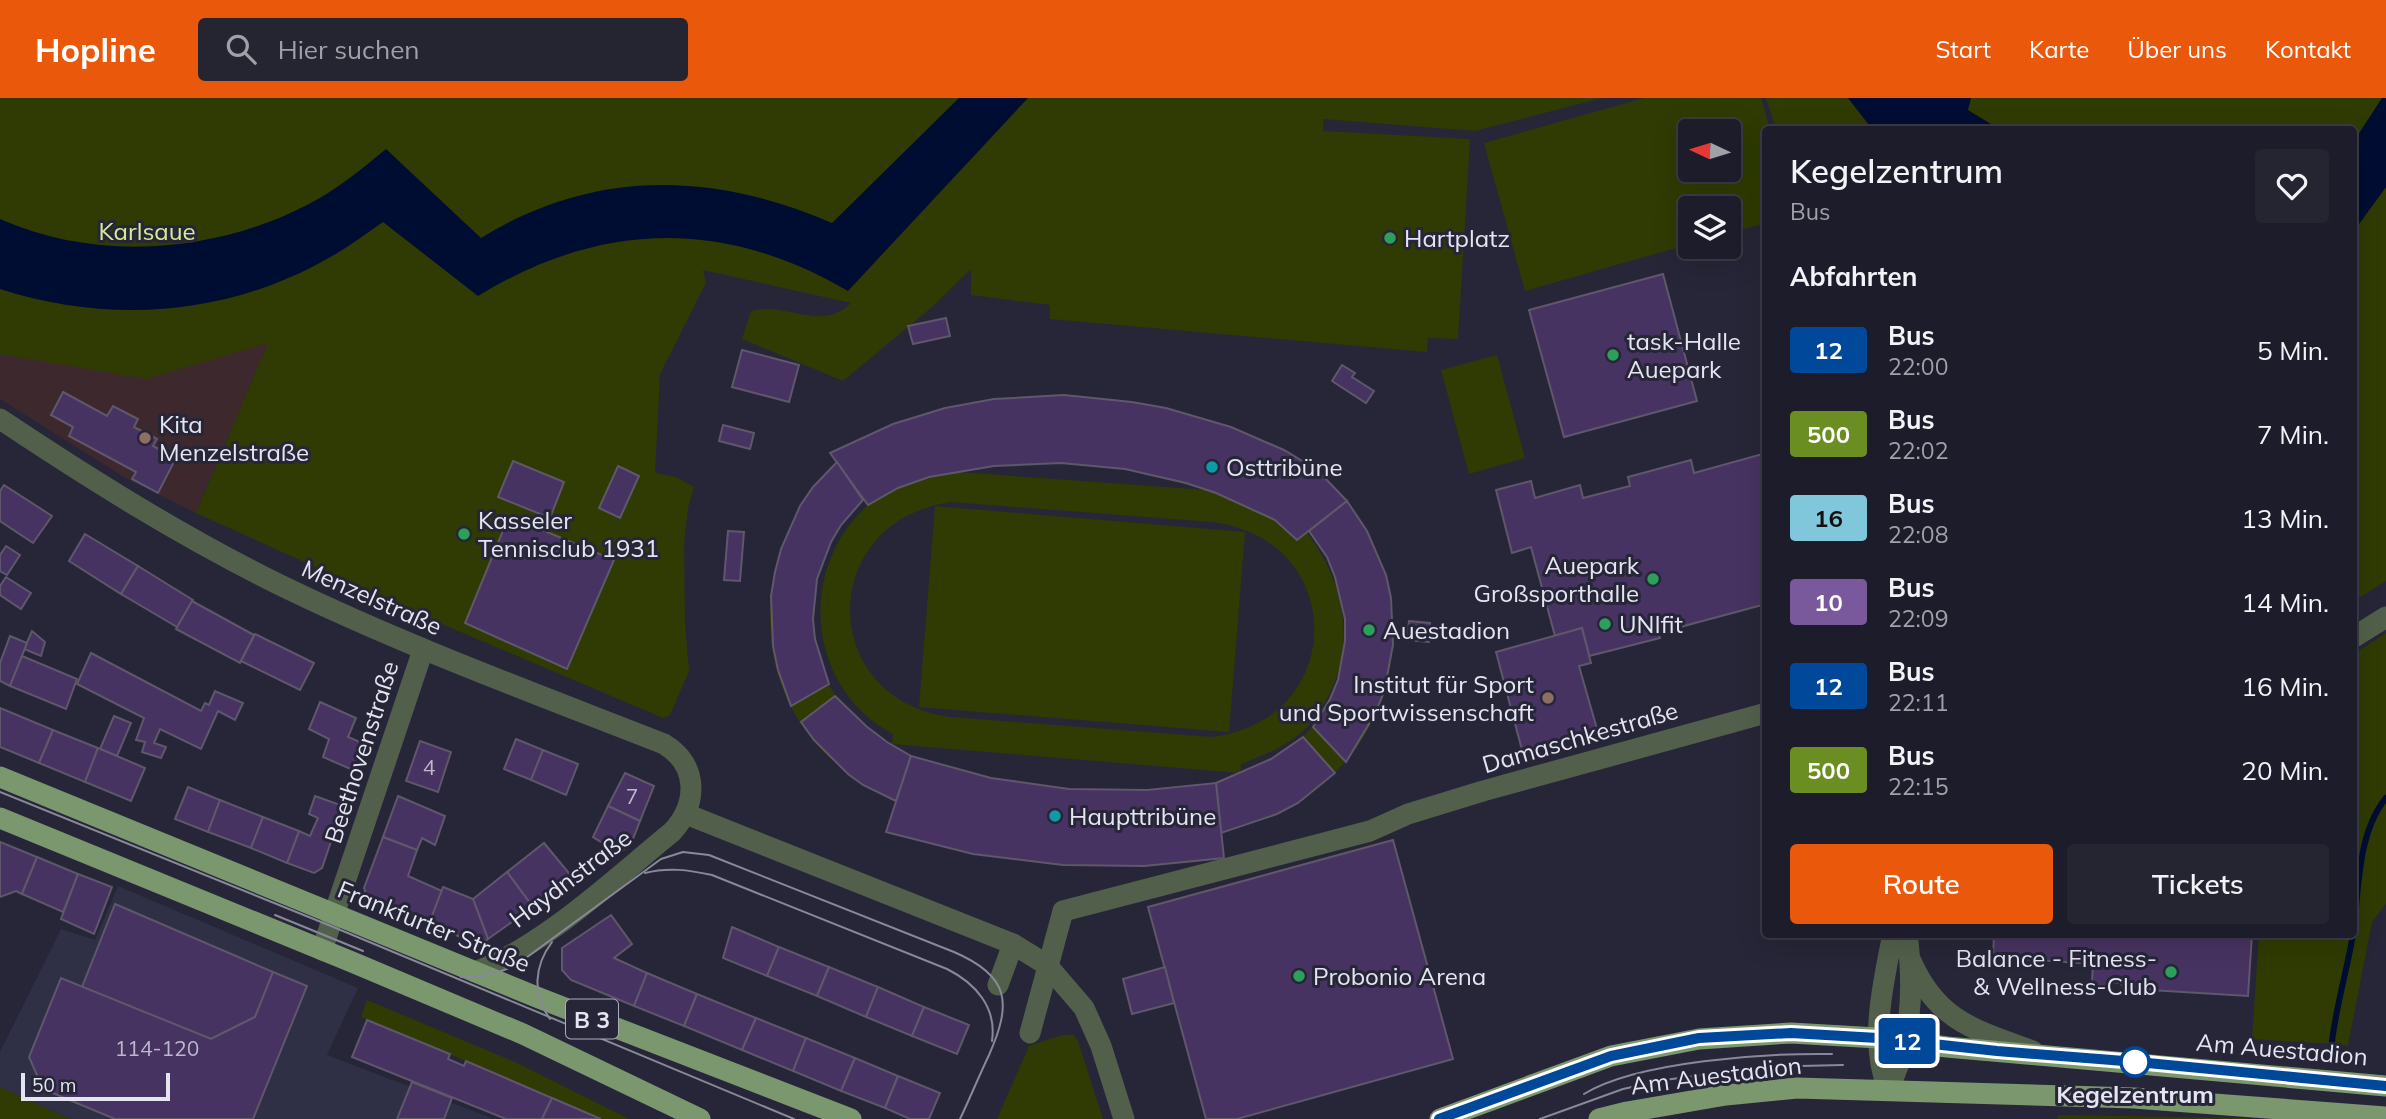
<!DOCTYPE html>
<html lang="de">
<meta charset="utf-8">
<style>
body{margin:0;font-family:Mulish,sans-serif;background:#252532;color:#f1f3f6;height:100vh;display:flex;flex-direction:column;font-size:26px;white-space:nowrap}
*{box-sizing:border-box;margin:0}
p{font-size:23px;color:#a0a1a8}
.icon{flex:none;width:38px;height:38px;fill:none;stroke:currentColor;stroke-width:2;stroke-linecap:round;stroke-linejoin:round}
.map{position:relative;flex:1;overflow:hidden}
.panel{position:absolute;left:1762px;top:28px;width:595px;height:812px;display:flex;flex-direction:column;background:#1c1c2a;border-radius:7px;box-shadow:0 7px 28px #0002,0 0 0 2px #3a3a47}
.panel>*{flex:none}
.badge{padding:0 14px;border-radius:5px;font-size:24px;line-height:46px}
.needle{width:46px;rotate:274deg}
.fabs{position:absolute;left:1678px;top:21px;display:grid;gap:14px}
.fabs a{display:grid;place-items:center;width:63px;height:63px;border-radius:7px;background:#1c1c2a;box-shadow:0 7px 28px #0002,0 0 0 2px #3a3a47;font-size:35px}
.scale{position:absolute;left:21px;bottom:18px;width:149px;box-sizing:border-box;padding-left:7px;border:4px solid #e4e5f1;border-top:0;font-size:19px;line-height:24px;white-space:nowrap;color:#e4e5f1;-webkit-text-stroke:5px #262638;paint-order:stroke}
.map>.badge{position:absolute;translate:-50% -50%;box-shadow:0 0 0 4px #fff}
h2{padding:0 28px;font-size:26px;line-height:63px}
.round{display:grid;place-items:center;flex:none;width:74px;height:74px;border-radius:7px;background:#252532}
.head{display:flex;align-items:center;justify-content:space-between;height:119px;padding:0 28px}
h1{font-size:33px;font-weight:600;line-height:52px}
.button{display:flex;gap:14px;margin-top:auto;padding:14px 28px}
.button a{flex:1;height:80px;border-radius:7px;background:#ea580c;color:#fff;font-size:28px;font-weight:600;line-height:80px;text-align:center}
.button a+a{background:#252532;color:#f1f3f6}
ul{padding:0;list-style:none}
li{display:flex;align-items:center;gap:21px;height:84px;padding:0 28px}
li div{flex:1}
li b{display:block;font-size:26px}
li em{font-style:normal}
li .badge{min-width:77px;font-weight:700;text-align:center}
header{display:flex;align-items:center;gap:42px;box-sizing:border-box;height:98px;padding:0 35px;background:#ea580c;color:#fff}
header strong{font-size:33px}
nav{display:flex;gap:38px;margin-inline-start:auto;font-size:24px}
.search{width:490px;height:63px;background:#252532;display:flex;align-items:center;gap:18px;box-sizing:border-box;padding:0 24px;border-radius:7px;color:#a0a1a8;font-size:26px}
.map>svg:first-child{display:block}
.built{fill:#2f2f46}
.education{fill:#3d292d}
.green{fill:#2f3b02;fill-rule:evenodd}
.water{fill:#000d32}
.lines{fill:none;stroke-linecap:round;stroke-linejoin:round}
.stream{stroke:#000d32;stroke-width:6}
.building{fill:#473361;stroke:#5f576b;stroke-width:2}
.street{stroke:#52604b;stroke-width:21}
.primary{stroke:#7b976d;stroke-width:21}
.tram{stroke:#888998;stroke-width:2}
.line-casing{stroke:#fff;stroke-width:16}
.line{stroke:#00489a;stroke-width:10}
.leisure-dot{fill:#2e9e5b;stroke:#262638;stroke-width:2.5}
.education-dot{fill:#8d6e63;stroke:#262638;stroke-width:2.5}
.culture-dot{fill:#0f9aa8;stroke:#262638;stroke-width:2.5}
.stop-dot{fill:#fff;stroke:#00489a;stroke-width:3.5}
.labels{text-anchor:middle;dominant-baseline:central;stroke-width:6;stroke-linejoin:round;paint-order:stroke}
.number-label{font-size:21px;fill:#bdb8cd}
.shield{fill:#262638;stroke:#abacba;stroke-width:2}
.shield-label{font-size:23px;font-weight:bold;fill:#e4e5f1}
.park-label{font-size:24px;fill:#d5eb98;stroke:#262638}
.poi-label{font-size:24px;fill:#e4e5f1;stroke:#262638;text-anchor:start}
.street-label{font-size:24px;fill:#e4e5f1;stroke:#262638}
.stop-label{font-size:24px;font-weight:bold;fill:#e4e5f1;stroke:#262638}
</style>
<header>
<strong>Hopline</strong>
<div class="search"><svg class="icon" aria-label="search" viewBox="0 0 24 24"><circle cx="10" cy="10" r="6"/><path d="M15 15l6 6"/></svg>Hier suchen</div>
<nav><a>Start</a><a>Karte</a><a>Über uns</a><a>Kontakt</a></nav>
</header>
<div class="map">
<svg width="2386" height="1021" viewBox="0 0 2386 1021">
<rect width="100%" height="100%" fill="#262638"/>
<!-- built -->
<path class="built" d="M118,788l240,102 -31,67 167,64h-424l-70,-32v-35l61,-123 34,11z"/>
<!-- education -->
<path class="education" d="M271,238l-75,177 -72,-36 -124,-78v-51z"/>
<!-- green -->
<g class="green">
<path d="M0,0h1602l-127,33 -152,-12v12l147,8 -12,200 -30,-1 -1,14 -377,-33v-14l-79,-10v-26l-39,38 -89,74 -101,-42 9,-28c35,-10 70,22 100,-8l-148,-33 3,13 -46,91 -5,99 21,4 18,10 -6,21 -4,35 1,80 4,48 -19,44 -7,3 -228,-97 -239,-108 72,-170 -122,36 -146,-25z"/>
<path d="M1644,0h117l9,31 -4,1v93l-37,10v-25h-39v36l-165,47 -41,-148zM1690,33h39v39h-39z"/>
<path d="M1766,0h620v483l-32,20v-471l-578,-1z"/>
<path d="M1497,257l28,103 -56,16 -28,-104z"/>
<path d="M1064,297c64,4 126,15 186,40 19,8 39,16 57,29 94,69 118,209 37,299 -34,38 -75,56 -122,70l2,25c-118,15 -224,6 -338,-26l10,-31c-44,-20 -82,-50 -105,-94 -42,-81 -18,-183 45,-245l-6,-9c77,-39 147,-57 234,-58zM1061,365l64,6 81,21 -247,-18 35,-6zM863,402l5,5c-72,64 -61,184 25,229l-1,10 348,29 1,-9c26,-10 51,-20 70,-41 8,-9 14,-21 20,-32 25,-54 11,-113 -24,-158l1,-1c31,31 41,81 35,123 -3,25 -14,53 -31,72 -20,24 -65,48 -95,56 -17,4 -36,4 -53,6 -82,6 -173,-2 -251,-32 -26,-10 -63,-40 -78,-62 -16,-24 -23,-59 -22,-87 2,-41 20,-79 50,-108zM951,404l261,20c137,17 136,198 0,215l-261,-20c-134,-17 -135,-196 0,-215z"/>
<path d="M935,408l310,26 -16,200 -310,-25z"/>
<path d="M2386,535v271l-14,18 -24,123 -96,-6 7,-104 41,2v-3h54v-280z"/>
<path d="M367,902l148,62 114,57h-26l-242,-102z"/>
<path d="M1062,937h12l4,6 25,78h-106l32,-73z"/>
<path d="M0,989l70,32h-70z"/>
<path d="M2058,1017l186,3 10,1h-197z"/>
</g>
<!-- water -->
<g class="water">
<path d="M959,0h69l-180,193c-125,-73 -247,-70 -370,5l-95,-74c-19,13 -37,27 -58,38 -100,56 -216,64 -325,29v-70c97,43 214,34 307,-14 29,-15 54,-35 79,-56l95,89c114,-70 232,-66 351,-15z"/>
<path d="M1848,0h123l-3,12 31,19h-127z"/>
<path d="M2382,0h4v89l-32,44v-90z"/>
</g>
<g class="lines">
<!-- stream -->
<g class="stream">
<path d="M2354,829c5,-41 4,-95 32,-129"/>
<path d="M2332,944c4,-36 15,-71 21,-108"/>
</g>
</g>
<!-- building -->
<g class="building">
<path d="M1663,176l34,127 -133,36 -35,-127z"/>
<path d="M946,220l4,18 -37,8 -5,-18z"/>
<path d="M742,252l57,15 -10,37 -57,-15z"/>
<path d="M1342,267l13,8 -3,4 22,14 -8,12 -34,-22z"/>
<path d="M63,294l44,24 6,-10 25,13 -4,8 23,12 -4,7 23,12 -18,35 -26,-14 4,-7 -67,-36 4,-9 -22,-12z"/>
<path d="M1064,297l68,7 34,6 65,19 53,23 20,12 19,14 24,25 -50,39 -22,-20 -59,-27 -30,-10 -61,-14 -64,-6 -67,3 -65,11 -31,11 -30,17 -38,-52 63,-29 52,-16 49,-9z"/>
<path d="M723,327l31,8 -4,16 -31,-8z"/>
<path d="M1766,355v151l-108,29 2,5 -71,18 -7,-28 -27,8 -24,-89 -19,6 -16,-63 35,-9 4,17 45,-13 3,13 47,-12 -2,-9 63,-17 3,13z"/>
<path d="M513,363l51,21 -14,36 -52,-21z"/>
<path d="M837,364l26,38 -22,25 -10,17 -14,37 -4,40 2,20 14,45 -38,22 -13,-36 -5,-24 -2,-50 4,-24 6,-23 19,-43 13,-19z"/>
<path d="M618,368l21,10 -19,42 -21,-10z"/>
<path d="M4,387l48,31 -19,27 -33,-22v-30z"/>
<path d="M1347,403l20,30 19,44 5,23 2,47 -9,47 -9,22 -29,48 -33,-35 17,-28 8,-19 7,-39v-22l-10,-42 -8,-20 -18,-26z"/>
<path d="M509,418l105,44 -47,109 -102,-46z"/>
<path d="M728,433l16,1 -4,49 -16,-1z"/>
<path d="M85,436l53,32 -17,28 -52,-33z"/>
<path d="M6,448l14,9 -13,20 -7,-4v-16z"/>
<path d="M138,468l55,34 -16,27 -56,-33z"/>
<path d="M6,479l25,16 -10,16 -21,-14v-9z"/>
<path d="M192,503l62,34 -14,28 -64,-34z"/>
<path d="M1409,523l21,2 -1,19 -22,-2z"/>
<path d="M1582,530l9,35 -12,3 18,63 -75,21 -26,-98z"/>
<path d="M32,533l13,11 -4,14 -17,-7z"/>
<path d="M255,536l59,29 -14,27 -59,-29z"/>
<path d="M10,538l17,7 -17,43 -10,-5v-18z"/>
<path d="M91,555l110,58 4,-8 4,2 6,-14 28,12 -8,17 -17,-9 -17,38 -41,-20 -6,14 12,4 -5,11 -19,-6 3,-10 -9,-2 8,-22 -67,-34z"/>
<path d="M22,558l55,23 -11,30 -56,-23z"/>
<path d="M835,598l31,30 21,16 24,14 -15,45 -33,-16 -15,-11 -34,-34 -13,-18z"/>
<path d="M320,604l36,16 -8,19 17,7 -10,27 -32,-14 6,-18 -20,-10z"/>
<path d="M0,610l53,22 -14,33 -39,-16z"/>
<path d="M114,618l17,7 -14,33 -17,-7z"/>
<path d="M53,632l45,18 -13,34 -46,-19z"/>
<path d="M1303,639l32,36 -37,30 -21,11 -56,19 -5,-50 55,-24z"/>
<path d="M516,641l27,11 -12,30 -27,-11z"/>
<path d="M420,643l31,11 -13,40 -32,-11z"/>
<path d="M98,650l47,20 -14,33 -46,-19z"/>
<path d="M543,652l35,14 -12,31 -35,-15z"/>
<path d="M911,658l80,22 78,11 78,1 69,-7 8,75 -80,8 -81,-1 -90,-11 -87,-22z"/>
<path d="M625,675l29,13 -14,35 -32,-15z"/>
<path d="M188,689l32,13 -12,32 -33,-13z"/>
<path d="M315,698l28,10 -21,62 -8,5 -27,-10 12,-32 11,5 8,-18 -9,-4z"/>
<path d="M398,698l47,20 -10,29 -13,-7 -5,12 -34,-13z"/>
<path d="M220,702l43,17 -12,31 -43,-16z"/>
<path d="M608,708l32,15 -9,23 -12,9 -26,-16z"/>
<path d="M263,719l36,14 -12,32 -36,-15z"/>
<path d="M383,739l34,13 -9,26 34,15 -13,33 -61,-25 -4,-11z"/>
<path d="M1393,742l60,219 -216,60h-31l-58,-212z"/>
<path d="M0,744l37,15 -15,37 -6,-3 -16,6z"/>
<path d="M544,745l29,35 -40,29 -26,-35z"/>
<path d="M37,759l41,17 -15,38 -41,-18z"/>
<path d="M507,774l26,35 -45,32 -15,-40z"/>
<path d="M78,776l34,13 -18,47 -33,-15z"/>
<path d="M443,789l30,12 15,40 -8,6 -51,-21z"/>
<path d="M115,806l158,68 -18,45 -44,22 -129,-52z"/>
<path d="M611,817l21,29 -18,14 33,15 -13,33 -63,-26 -9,-10v-22z"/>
<path d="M732,829l47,20 -12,29 -44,-18z"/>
<path d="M1994,836h258l-4,62 -98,-6 -3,-6h-5l-4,3 -15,-1 -3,-3 -7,-1 -4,3h-13l-4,-4 1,-17 -100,-7z"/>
<path d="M779,849l50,20 -12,29 -50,-20z"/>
<path d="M829,869l49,20 -12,30 -49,-21z"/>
<path d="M1165,869l9,36 -42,11 -9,-35z"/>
<path d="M273,874l34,14 -54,133h-138l-72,-30 -14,-32 32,-79 150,61 44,-22z"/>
<path d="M647,875l50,21 -13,32 -50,-20z"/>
<path d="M878,889l46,20 -12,29 -46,-19z"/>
<path d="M697,896l59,24 -14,32 -58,-24z"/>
<path d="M924,909l45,18 -12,29 -45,-18z"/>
<path d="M756,920l50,20 -13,33 -51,-21z"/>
<path d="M367,922l83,34 -2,5 16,7 2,-5 86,37 -10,21h-36l-154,-62z"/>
<path d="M806,940l49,20 -14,33 -48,-20z"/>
<path d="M855,960l43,18 -13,32 -44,-17z"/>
<path d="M898,978l42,17 -11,26h-19l-25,-11z"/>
<path d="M412,984l40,16 -8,21h-47z"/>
<path d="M552,1000l49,21h-59z"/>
</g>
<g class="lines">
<!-- street -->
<g class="street">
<path d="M0,321c90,60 181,117 278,165 125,61 256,109 386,160 35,21 34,60 8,88 -58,47 -128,114 -197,140"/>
<path d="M2354,539l32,-20"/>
<path d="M686,716l327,130 34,21 37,43 17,38 23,73"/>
<path d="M322,852l101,-300"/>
<path d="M1911,863c26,60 64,69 122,90"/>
<path d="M998,887l15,-41"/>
<path d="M1030,935l33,-122 307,-80 38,-17 75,-23 283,-78"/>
<path d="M1888,991c24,-46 26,-103 19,-155"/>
<path d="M1888,991c-19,-46 -5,-106 5,-155"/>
</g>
<!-- primary -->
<g class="primary">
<path d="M0,679l539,221 312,121"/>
<path d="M0,720l352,144 171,72 177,85"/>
<path d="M1440,1021l171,-63 88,-17 92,-6 87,5 69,9 439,39"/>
<path d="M1599,1021l28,-7 99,-17 71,-7 337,10 252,19"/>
</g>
<!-- tram -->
<g class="tram">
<path d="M0,694l331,134 463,193"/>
<path d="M645,775c23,-6 44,-3 67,2l235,94c28,14 50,38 45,72"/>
<path d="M275,817l88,36"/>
<path d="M461,879c21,1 39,-3 58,-14l142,-104 22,-7 26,3 245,97c56,24 58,51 35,103 -10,21 -19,43 -29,64"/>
<path d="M550,921c-18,-25 -16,-53 2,-77"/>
<path d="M1584,996c54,-33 183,-41 248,-40"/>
<path d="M1540,1021l83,-30 42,-9 94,-13 84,-2"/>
</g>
</g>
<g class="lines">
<!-- line casing -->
<g class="line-casing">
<path id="line" d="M1439,1021l172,-63 88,-18 92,-5 87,5 119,13 140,11 249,24"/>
</g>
<!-- line -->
<use href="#line" class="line"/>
</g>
<!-- markers -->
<g class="leisure-dot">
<circle cx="1390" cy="140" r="7"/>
<circle cx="1613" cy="257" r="7"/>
<circle cx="464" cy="436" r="7"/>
<circle cx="1653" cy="481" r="7"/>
<circle cx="1605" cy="526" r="7"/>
<circle cx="1369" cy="532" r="7"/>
<circle cx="2171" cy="874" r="7"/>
<circle cx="1299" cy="878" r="7"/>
</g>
<g class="education-dot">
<circle cx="145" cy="340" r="7"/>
<circle cx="1548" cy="600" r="7"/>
</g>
<g class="culture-dot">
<circle cx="1212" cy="369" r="7"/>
<circle cx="1055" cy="718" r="7"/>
</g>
<circle class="stop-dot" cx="2135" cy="964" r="14"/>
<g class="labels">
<!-- number labels -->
<g class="number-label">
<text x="429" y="669">4</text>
<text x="632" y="698">7</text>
<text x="157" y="950">114-120</text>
</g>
<!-- shield labels -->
<rect class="shield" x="566" y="901.5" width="52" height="39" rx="5"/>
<g class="shield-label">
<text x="592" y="921">B 3</text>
</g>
<!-- park labels -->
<g class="park-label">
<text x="147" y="133">Karlsaue</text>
</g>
<!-- poi labels -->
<g class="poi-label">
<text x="1404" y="140">Hartplatz</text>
<text x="1627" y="243">task-Halle<tspan x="1627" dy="28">Auepark</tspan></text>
<text x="159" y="326">Kita<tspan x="159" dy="28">Menzelstraße</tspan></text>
<text x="1226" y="369">Osttribüne</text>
<text x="478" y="422">Kasseler<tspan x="478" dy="28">Tennisclub 1931</tspan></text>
<text x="1639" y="467" text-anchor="end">Auepark<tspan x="1639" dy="28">Großsporthalle</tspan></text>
<text x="1619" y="526">UNIfit</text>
<text x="1383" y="532">Auestadion</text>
<text x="1534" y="586" text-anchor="end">Institut für Sport<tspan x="1534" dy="28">und Sportwissenschaft</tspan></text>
<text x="1069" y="718">Haupttribüne</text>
<text x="2157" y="860" text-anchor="end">Balance - Fitness-<tspan x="2157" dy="28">&amp; Wellness-Club</tspan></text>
<text x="1313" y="878">Probonio Arena</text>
</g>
<!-- street labels -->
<g class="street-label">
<text transform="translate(372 499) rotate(24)">Menzelstraße</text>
<text transform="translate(1580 639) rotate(-16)">Damaschkestraße</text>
<text transform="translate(361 654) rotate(-72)">Beethovenstraße</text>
<text transform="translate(570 780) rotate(-37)">Haydnstraße</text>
<text transform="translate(434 828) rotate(22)">Frankfurter Straße</text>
<text transform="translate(2282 951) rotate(5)">Am Auestadion</text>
<text transform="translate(1716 977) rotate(-7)">Am Auestadion</text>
</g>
<!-- stop labels -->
<g class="stop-label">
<text x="2135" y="996">Kegelzentrum</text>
</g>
</g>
</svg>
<div class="fabs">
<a><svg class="needle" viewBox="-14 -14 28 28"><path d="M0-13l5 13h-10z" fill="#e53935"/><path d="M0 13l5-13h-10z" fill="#a0a1a8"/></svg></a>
<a><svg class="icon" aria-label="layers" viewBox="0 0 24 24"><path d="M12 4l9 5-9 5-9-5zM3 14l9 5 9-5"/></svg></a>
</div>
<div class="scale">50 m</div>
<b class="badge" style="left:1907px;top:943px;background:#00489a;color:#fff">12</b>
<section class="panel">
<div class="head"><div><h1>Kegelzentrum</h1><p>Bus</p></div><a class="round"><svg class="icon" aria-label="heart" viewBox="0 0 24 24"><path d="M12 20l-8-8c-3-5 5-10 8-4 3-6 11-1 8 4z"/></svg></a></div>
<h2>Abfahrten</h2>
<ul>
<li><span class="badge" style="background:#00489a;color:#fff">12</span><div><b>Bus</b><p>22:00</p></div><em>5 Min.</em></li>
<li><span class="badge" style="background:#6b8e23;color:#fff">500</span><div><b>Bus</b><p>22:02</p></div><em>7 Min.</em></li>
<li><span class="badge" style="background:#81c7dc;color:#111">16</span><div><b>Bus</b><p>22:08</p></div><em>13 Min.</em></li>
<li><span class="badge" style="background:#79589c;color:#fff">10</span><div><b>Bus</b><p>22:09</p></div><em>14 Min.</em></li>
<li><span class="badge" style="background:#00489a;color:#fff">12</span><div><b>Bus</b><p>22:11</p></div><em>16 Min.</em></li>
<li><span class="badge" style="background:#6b8e23;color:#fff">500</span><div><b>Bus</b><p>22:15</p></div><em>20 Min.</em></li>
</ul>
<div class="button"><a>Route</a><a>Tickets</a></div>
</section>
</div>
